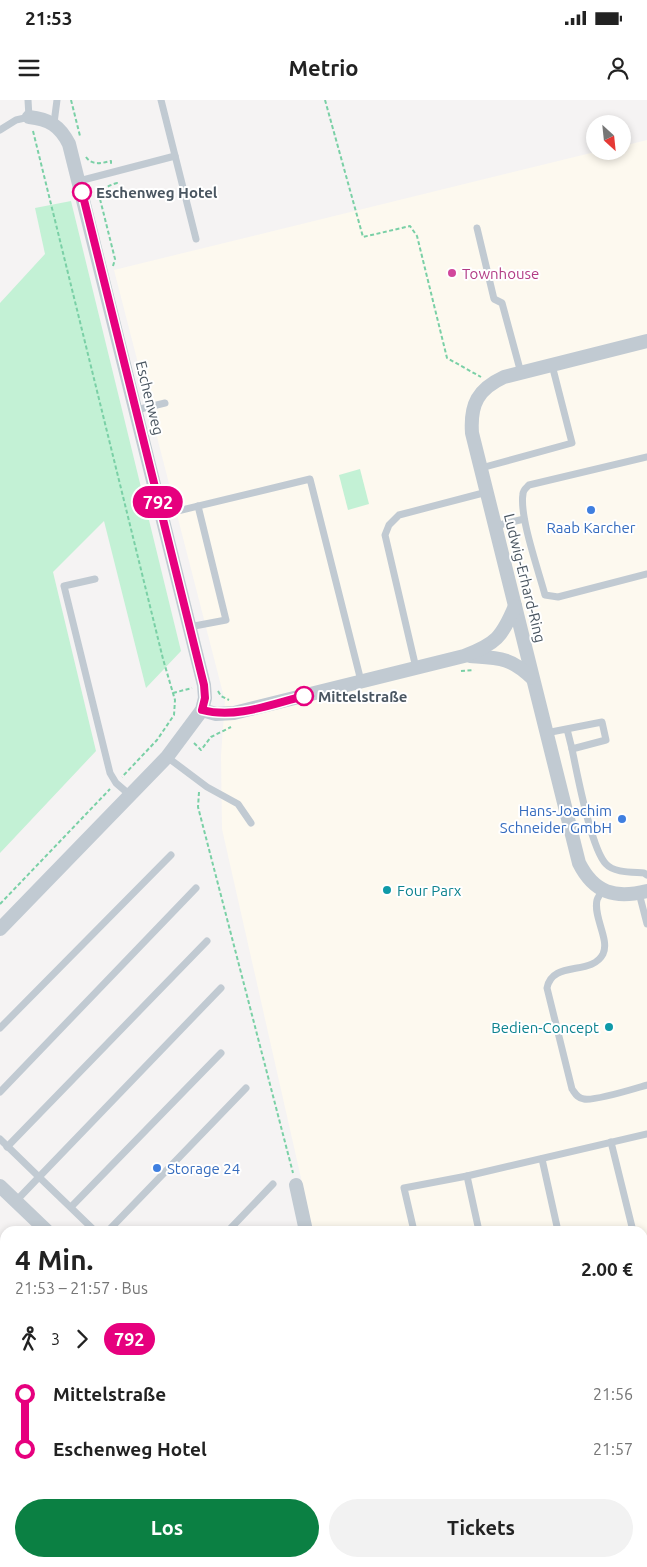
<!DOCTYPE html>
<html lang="de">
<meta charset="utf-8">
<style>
body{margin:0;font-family:Ubuntu,sans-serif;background:#f2f2f2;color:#222;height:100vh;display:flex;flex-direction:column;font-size:19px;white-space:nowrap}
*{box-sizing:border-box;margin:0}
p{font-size:16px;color:#767676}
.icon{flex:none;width:28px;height:28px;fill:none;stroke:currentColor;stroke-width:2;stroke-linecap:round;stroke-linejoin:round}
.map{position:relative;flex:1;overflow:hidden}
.panel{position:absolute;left:0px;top:1126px;width:648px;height:341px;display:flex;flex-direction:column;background:#fff;border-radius:15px 15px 0 0;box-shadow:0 2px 8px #0003}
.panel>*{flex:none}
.badge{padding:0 10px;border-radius:16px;font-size:18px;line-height:32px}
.needle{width:32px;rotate:153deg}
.fabs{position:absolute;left:586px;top:15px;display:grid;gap:10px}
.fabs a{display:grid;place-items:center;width:45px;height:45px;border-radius:50%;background:#fff;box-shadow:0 2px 8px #0003;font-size:25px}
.map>.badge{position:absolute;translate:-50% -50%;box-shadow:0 0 0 2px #fff}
.legs{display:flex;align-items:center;gap:8px;height:55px;padding:0 15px;font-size:16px}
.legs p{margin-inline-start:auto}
.headline{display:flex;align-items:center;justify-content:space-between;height:85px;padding:0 15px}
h1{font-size:28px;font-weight:700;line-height:38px}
.action{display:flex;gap:10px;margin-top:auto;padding:10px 15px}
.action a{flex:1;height:58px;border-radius:30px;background:#0b8043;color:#fff;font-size:20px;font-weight:700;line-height:58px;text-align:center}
.action a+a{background:#f2f2f2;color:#222}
ul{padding:0 15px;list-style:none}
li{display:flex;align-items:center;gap:18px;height:55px;font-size:19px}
li i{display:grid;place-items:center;width:8px;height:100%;margin:0 6px;background:currentColor}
li i::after{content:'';width:12px;height:12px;margin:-6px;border:4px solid;border-radius:50%;background:#fff}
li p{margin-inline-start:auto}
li:first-child i{background:linear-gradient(#0000 50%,currentColor 0)}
li:last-child i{background:linear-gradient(currentColor 50%,#0000 0)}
.status{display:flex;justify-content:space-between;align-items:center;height:35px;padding:0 25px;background:#fff;direction:ltr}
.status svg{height:14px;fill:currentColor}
header{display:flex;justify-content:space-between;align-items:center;height:65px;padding:0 15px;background:#fff;font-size:22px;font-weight:700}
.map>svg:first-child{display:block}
.commercial{fill:#fdf9ef}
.green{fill:#c3f1d5}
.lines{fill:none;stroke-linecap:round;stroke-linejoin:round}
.path{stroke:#7ad0a6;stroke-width:2;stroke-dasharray:4 2.5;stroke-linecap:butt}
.lane{stroke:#c1cad2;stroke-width:7}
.street{stroke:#c1cad2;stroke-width:14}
.highway{stroke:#8ba5c1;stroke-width:25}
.line-1-casing{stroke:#fff;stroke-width:11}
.line-1{stroke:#e6007e;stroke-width:8}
.stop-1-dot{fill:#fff;stroke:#e6007e;stroke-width:2.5}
.hotel-dot{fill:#d1479c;stroke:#fff;stroke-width:2}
.shop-dot{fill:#3f7fe0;stroke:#fff;stroke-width:2}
.culture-dot{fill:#0f9aa8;stroke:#fff;stroke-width:2}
.labels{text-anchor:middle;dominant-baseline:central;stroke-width:4;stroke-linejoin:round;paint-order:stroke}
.stop-label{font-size:15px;font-weight:bold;fill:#4a5661;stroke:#fff;text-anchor:start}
.hotel-label{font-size:15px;fill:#b23c85;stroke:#fff;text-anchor:start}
.street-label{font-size:15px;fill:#4a5661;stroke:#fff}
.shop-label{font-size:15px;fill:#366cbe;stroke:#fff}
.culture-label{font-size:15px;fill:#0d838f;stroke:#fff;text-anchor:start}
</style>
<div class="status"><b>21:53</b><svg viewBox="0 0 49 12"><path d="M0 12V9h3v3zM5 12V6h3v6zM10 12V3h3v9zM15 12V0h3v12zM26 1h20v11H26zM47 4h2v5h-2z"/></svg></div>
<header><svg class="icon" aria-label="menu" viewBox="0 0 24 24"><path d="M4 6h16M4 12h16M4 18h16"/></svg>Metrio<svg class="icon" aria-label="person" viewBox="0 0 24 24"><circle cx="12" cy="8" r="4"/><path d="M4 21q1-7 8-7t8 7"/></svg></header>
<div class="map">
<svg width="647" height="1467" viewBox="0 0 647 1467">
<rect width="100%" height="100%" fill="#f5f3f3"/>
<!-- commercial -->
<path class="commercial" d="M647,40v1288l-4,1 -1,-198h-329l-91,-402 -1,-74 4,-54 -111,-431 485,-119h23l1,-5z"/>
<!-- green -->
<g class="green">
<path d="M71,101l110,450 -35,37 -42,-167 -51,51 43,179 -96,102v-550l45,-49 -10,-46z"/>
<path d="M360,369l9,35 -21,6 -9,-35z"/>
<path d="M42,1463h51l24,4h-74z"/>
<path d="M180,1463h144l-5,4h-122z"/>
</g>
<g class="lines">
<!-- path -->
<g class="path">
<path d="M71,0l9,36"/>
<path d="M325,0l38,137 47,-11 7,10 30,122 34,19"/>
<path d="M33,31l130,528 12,41 -1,15 -17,25 -35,37"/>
<path d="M86,57c6,9 16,6 25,4v3"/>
<path d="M113,166l2,-7 -15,-60c1,-10 7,-13 17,-16l-1,-3"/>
<path d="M461,571l13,-1"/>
<path d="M218,591l3,5 8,4"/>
<path d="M173,593l19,-5"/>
<path d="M194,643l7,7 10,-13 20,-10"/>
<path d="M199,692l-1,15 95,366"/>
<path d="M0,804l110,-115"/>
<path d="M422,1462l5,5"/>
</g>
<!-- lane -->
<g class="lane">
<path d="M161,0l35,139"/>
<path d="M54,23l3,-23"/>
<path d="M0,30l16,-10 13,-3 -1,-17"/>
<path d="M79,81l96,-25"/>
<path d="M477,128l17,71 8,4 19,70"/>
<path d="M136,310l29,-7"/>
<path d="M647,357l-118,28c-3,3 -6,5 -6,9 -4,22 16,78 22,101l13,2 89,-23"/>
<path d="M481,368l91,-25 -20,-78"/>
<path d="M161,415l149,-36 51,202"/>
<path d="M495,426l29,-7"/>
<path d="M95,479l-31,7 46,187 6,10 14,12"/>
<path d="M189,527l37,-7 -28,-114"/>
<path d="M416,568l-31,-133 4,-10 10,-10 88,-23"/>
<path d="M546,633l56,-11 4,18 -34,9 -5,-20"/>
<path d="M572,649c5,24 19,100 34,115 8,9 27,8 38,9l3,2"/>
<path d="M167,657l40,30 31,17 13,19"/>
<path d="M602,790c-1,3 -4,7 -5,10 -4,17 13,40 6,54 -11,22 -51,6 -56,34l25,101c3,4 5,9 12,10 12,2 49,-10 63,-14"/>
<path d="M639,793l8,31"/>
<path d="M0,928l171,-173"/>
<path d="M0,992l196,-204"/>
<path d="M0,1039l39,38 182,-189"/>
<path d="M611,1042l22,89"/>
<path d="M7,1047l200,-206"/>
<path d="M542,1059l16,72"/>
<path d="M16,1101l23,-24 56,54"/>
<path d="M71,1107l150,-154"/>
<path d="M108,1131l138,-143"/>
<path d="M228,1131l45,-47"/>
<path d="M414,1131l-10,-43 63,-12"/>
<path d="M479,1131l-12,-55 180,-42"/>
<path d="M642,1170l5,19"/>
<path d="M642,1211l5,-1"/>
<path d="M642,1305l5,-1"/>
</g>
<!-- street -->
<g class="street">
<path d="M647,241l-143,36c-26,12 -34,27 -32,56l107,430c15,30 36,36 68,28"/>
<path d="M470,556c29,2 40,1 62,22"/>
<path d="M202,610l14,4 18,-1 230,-57c32,-12 38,-19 51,-50"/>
<path d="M0,829l167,-172 35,-47 3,-12 -1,-13 -135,-541c-9,-18 -20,-25 -40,-27"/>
<path d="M296,1085l10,46"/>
<path d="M0,1086l47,45"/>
<path d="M642,1190l5,-1"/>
<path d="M389,1462l5,5"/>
</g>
<!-- highway -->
<g class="highway">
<path d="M0,1314l5,18"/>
<path d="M0,1403l5,24"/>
<path d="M9,1462l1,5"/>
<path d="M30,1462l1,5"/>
<path d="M147,1462l26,5"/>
</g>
</g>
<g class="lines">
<!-- line-1 casing -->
<g class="line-1-casing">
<path id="line-1" d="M82,92l122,493 1,13 -3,12c34,9 70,-6 102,-14"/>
</g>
<!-- line-1 -->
<use href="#line-1" class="line-1"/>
</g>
<!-- markers -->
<g class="stop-1-dot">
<circle cx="82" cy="92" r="9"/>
<circle cx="304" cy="596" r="9"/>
</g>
<circle class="hotel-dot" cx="452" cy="173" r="5"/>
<g class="shop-dot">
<circle cx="591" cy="410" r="5"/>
<circle cx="622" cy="719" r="5"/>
<circle cx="157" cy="1068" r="5"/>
</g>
<g class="culture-dot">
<circle cx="387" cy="790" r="5"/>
<circle cx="609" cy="927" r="5"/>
</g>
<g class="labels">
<!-- stop labels -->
<g class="stop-label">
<text x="96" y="92">Eschenweg Hotel</text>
<text x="318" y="596">Mittelstraße</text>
</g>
<!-- hotel labels -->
<g class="hotel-label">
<text x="462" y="173">Townhouse</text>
</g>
<!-- street labels -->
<g class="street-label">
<text transform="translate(150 298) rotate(76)">Eschenweg</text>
<text transform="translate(525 478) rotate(76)">Ludwig-Erhard-Ring</text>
</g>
<!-- shop labels -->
<g class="shop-label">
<text x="591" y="427">Raab Karcher</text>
<text x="612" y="710" text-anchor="end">Hans-Joachim<tspan x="612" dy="17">Schneider GmbH</tspan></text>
<text x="167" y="1068" text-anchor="start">Storage 24</text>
</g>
<!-- culture labels -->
<g class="culture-label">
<text x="397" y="790">Four Parx</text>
<text x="599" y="927" text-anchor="end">Bedien-Concept</text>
</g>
</g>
</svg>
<div class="fabs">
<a><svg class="needle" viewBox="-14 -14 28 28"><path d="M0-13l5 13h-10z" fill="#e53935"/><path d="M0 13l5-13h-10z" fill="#767676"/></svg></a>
</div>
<b class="badge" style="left:158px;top:402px;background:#e6007e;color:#fff">792</b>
<section class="panel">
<div class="headline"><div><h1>4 Min.</h1><p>21:53 – 21:57 · Bus</p></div><b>2.00 €</b></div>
<div class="legs"><svg class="icon" aria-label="walk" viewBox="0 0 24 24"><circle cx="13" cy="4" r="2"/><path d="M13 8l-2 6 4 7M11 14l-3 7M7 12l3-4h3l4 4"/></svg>3<svg class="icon" aria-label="forward" viewBox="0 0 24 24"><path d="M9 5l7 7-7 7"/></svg><b class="badge" style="background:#e6007e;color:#fff">792</b></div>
<ul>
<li><i style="color:#e6007e"></i><b>Mittelstraße</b><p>21:56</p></li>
<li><i style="color:#e6007e"></i><b>Eschenweg Hotel</b><p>21:57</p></li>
</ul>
<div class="action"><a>Los</a><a>Tickets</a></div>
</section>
</div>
